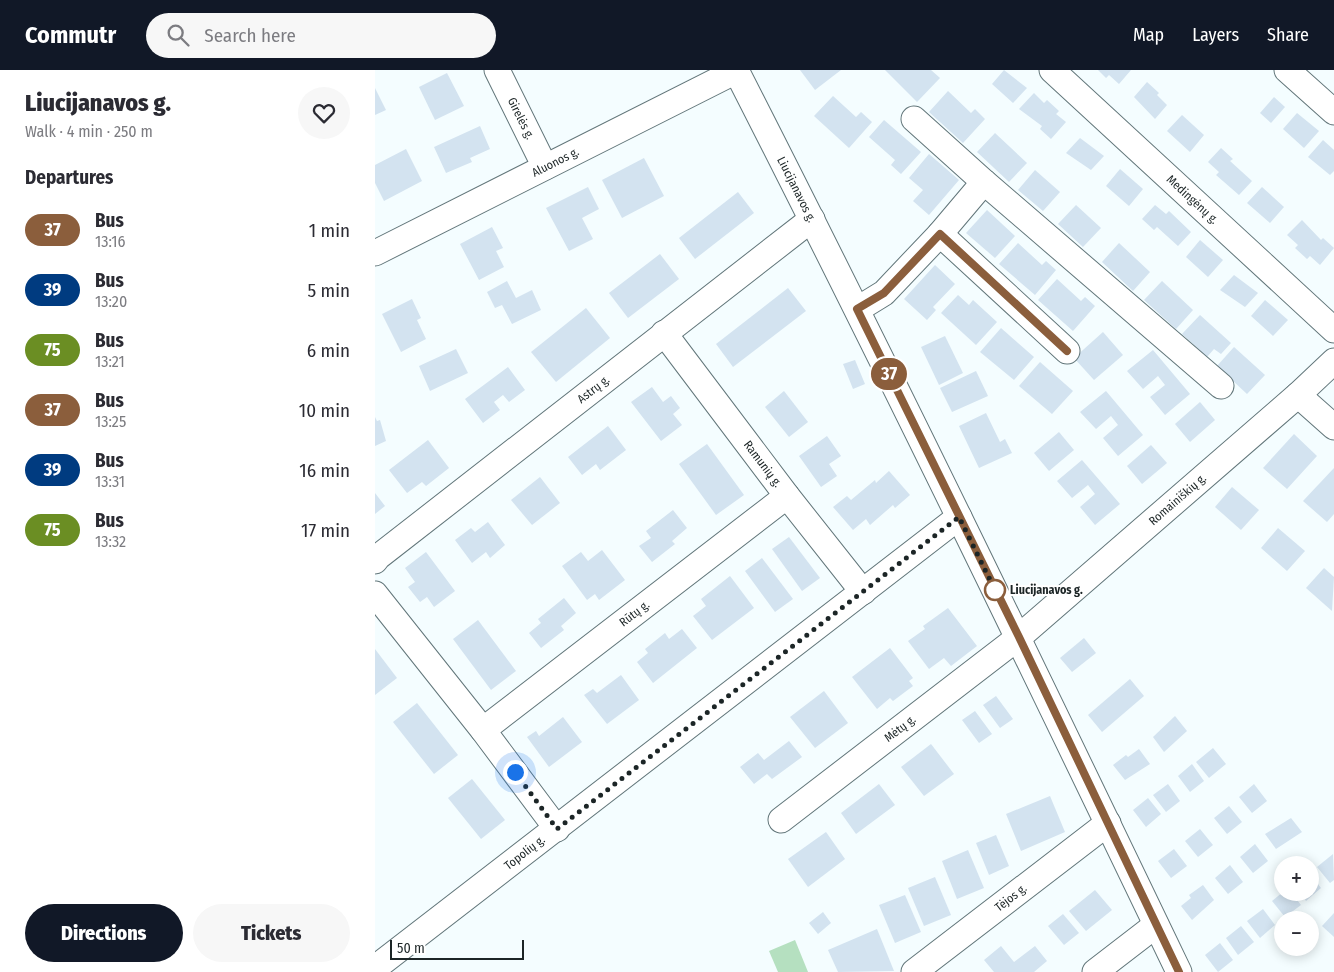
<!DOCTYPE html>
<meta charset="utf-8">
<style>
body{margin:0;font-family:"Fira Sans Condensed",sans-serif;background:#f7f7f7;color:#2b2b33;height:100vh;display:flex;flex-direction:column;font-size:19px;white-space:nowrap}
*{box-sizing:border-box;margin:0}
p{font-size:16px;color:#7c7c81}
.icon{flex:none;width:28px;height:28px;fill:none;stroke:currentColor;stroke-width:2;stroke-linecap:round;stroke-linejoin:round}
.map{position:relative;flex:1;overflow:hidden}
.sheet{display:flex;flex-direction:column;background:#fff;width:375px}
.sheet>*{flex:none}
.badge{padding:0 10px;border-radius:16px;font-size:18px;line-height:32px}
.buttons{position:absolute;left:899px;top:786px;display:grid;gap:10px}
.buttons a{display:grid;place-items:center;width:45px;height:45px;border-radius:50%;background:#fff;box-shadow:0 2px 12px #0003;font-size:25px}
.scale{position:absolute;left:15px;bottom:12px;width:134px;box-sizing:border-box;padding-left:5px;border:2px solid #1c2526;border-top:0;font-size:14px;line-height:18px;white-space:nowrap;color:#1c2526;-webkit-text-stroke:4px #fff;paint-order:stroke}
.you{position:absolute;width:25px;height:25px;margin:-12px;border:4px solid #fff;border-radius:50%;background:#1a73e8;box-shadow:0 0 0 8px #1a73e833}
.map>.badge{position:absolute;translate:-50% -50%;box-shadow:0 0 0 2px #fff}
h2{padding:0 25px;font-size:19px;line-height:45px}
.round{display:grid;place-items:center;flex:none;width:52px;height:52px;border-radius:26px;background:#f7f7f7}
.headline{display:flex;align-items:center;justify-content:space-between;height:85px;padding:0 25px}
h1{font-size:24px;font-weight:800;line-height:38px}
.button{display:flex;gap:10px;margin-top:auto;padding:10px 25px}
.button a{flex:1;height:58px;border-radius:30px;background:#111827;color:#fff;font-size:20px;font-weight:800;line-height:58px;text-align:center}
.button a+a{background:#f7f7f7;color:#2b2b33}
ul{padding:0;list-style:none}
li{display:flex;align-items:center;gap:15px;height:60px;padding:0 25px}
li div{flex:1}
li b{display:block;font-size:19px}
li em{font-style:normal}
li .badge{min-width:55px;font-weight:700;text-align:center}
header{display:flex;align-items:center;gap:30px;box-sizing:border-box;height:70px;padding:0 25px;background:#111827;color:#fff}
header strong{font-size:24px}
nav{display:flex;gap:28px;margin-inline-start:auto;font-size:18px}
.search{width:350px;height:45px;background:#f7f7f7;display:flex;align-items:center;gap:12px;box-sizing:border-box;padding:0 18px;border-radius:28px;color:#7c7c81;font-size:19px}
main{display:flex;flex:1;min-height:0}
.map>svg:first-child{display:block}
.green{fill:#b5e0c0}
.building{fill:#d3e3f0}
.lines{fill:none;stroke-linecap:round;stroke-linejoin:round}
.minor-casing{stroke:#62767a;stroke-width:27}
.minor{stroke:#fff;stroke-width:25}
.line-casing{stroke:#fff;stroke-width:11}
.line{stroke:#8b5e3c;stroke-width:8}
.walk{stroke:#1c2526;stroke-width:5;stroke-dasharray:0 9}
.stop-dot{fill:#fff;stroke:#8b5e3c;stroke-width:2.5}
.labels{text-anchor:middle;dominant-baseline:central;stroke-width:4;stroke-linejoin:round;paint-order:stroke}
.street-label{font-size:12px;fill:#1c2526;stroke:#fff}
.stop-label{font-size:12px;font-weight:bold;fill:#1c2526;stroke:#fff;text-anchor:start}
</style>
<header>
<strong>Commutr</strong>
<div class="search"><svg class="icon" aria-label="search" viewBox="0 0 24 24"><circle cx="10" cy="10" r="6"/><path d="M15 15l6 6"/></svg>Search here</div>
<nav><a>Map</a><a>Layers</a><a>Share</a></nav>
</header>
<main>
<section class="sheet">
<div class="headline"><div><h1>Liucijanavos g.</h1><p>Walk · 4 min · 250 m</p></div><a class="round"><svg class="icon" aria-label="heart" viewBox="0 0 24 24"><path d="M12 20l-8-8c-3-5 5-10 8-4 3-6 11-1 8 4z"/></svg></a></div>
<h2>Departures</h2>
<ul>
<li><span class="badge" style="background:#8b5e3c;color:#fff">37</span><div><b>Bus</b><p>13:16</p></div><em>1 min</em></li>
<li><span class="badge" style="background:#003b80;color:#fff">39</span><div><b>Bus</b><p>13:20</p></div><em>5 min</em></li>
<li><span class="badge" style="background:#6b8e23;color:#fff">75</span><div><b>Bus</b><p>13:21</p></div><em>6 min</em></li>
<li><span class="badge" style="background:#8b5e3c;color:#fff">37</span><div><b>Bus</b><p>13:25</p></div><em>10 min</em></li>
<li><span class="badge" style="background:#003b80;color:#fff">39</span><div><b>Bus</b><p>13:31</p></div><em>16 min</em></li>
<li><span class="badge" style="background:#6b8e23;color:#fff">75</span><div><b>Bus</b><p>13:32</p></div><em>17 min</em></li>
</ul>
<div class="button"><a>Directions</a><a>Tickets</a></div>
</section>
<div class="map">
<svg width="959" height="902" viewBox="0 0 959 902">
<rect width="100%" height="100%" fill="#f4fdff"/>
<!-- green -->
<path class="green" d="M420,870l13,32h-30l-9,-21z"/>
<!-- building -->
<g class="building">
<path d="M425,0h41l-26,20z"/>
<path d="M510,0h46l9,8 -23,24z"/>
<path d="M629,0l23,18 -14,15 -21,-19z"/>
<path d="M723,0h33l-12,14 -10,-9 -3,3z"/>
<path d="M72,3l17,33 -29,14 -16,-33z"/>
<path d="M772,12l12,11 -2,2 10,10 -12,14 -21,-22z"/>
<path d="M0,18l11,22 -11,5z"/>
<path d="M573,21l23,22 4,-4 10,10 -22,24 -34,-31z"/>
<path d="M659,23l10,10 3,-3 12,11 -3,3 10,8 -15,17 -11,-10 2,-3 -23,-17z"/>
<path d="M458,26l23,21 5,-5 11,10 -23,26 -35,-32z"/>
<path d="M899,27l11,10 -14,16 -11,-10z"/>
<path d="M922,43l22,18 -15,17 -21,-19z"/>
<path d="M807,45l22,20 -14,17 -23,-21z"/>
<path d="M509,50l37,32 -20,22 -10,-9 4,-5 -26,-23z"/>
<path d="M105,56l10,23 -20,9 2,4 -26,11 -12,-26z"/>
<path d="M620,63l32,30 -18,19 -32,-30z"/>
<path d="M705,68l24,18 -13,14 -25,-17z"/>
<path d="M948,70l11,10v21l-4,4 -22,-18z"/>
<path d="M846,78l12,11 -3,2 22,20 -13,14 -23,-20 3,-3 -11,-10z"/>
<path d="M31,79l16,32 -38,20 -9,-18v-18z"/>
<path d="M554,84l30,26 -30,35 -16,-14 10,-11 -14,-12z"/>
<path d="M269,88l20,38 -42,22 -20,-38z"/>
<path d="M745,99l23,20 -14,17 -23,-20z"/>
<path d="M660,100l25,22 -17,19 -25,-21z"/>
<path d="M213,117l11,22 -17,9 11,21 -24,12 -23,-43z"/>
<path d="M887,117l22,20 -14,16 -23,-20z"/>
<path d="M363,122l16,21 -59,46 -16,-21z"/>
<path d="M701,135l25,23 -18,19 -25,-23z"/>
<path d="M780,135l11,9 3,-3 22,21 -13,14 -21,-19 -3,3 -12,-11z"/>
<path d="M612,140l28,26 -20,22 -29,-25z"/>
<path d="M927,150l19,20 2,-2 11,10 -14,17 -10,-9 -3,3 -12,-11 3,-3 -11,-10z"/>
<path d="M117,157l11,21 -7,3 8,16 -25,13 -19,-36z"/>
<path d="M825,170l23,20 -15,17 -22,-20z"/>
<path d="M643,173l24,22 4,-4 10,9 -21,25 -36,-31z"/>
<path d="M744,173l31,29 -17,19 -31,-29z"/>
<path d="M285,184l19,25 -51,39 -19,-25z"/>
<path d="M560,195l20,19 -22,23 3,3 -9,10 -23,-21z"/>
<path d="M859,205l24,18 -13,14 -25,-17z"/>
<path d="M682,209l24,22 4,-4 10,9 -22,25 -35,-31z"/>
<path d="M132,211l9,17 16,-8 9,20 -29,14 -10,-19 -7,3 -8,-16z"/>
<path d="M787,211l31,29 -17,19 -32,-29z"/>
<path d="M413,218l18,23 -73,56 -17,-23z"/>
<path d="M583,225l11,10 4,-5 24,22 -21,23 -35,-32z"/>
<path d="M37,229l9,19 -4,2 9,19 -25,13 -19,-38z"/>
<path d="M890,230l23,20 -15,16 -22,-20z"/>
<path d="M211,238l24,30 -54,44 -25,-30z"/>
<path d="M825,245l31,28 -10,11 -7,-5 -7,8 -25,-23z"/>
<path d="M626,258l33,29 -20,23 -34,-28z"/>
<path d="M728,262l20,23 -29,25 -20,-22z"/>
<path d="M570,266l18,37 -24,12 -18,-38z"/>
<path d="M859,277l31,28 -18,19 -30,-28z"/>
<path d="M81,279l12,24 -38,18 -11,-25z"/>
<path d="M778,280l37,44 -25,21 -15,-18 15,-12 -7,-9 -15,13 -16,-18z"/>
<path d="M480,290l10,24 -12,5 -10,-25z"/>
<path d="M665,292l33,29 -21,23 -33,-28z"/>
<path d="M133,297l17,23 -16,12 -6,-7 -9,7 6,8 -17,13 -18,-24z"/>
<path d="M601,301l12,25 -36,16 -12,-24z"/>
<path d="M277,317l11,15 8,-6 9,12 -7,6 9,11 -21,16 -30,-39z"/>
<path d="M409,321l24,31 -19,15 -24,-30z"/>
<path d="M731,321l37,44 -25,21 -15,-18 15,-13 -7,-9 -15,13 -16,-17z"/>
<path d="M825,332l15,18 -25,22 -15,-18z"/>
<path d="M611,343l14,29 5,-3 7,14 -33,15 -20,-42z"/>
<path d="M0,347l2,4 3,-1 6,21 -11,5z"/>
<path d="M233,356l18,24 -26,20 -4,-6 -14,11 -14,-18z"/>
<path d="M684,362l15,18 -25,21 -15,-18z"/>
<path d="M919,364l23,22 -30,33 -24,-21z"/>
<path d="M452,366l14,20 -12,8 8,12 -16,11 -22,-31z"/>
<path d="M53,370l21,28 -23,18 -4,-4 -15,11 -18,-23z"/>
<path d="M332,374l37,51 -28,20 -37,-51z"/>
<path d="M776,375l16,18 -25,21 -15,-18z"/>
<path d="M707,390l38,44 -25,21 -15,-18 15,-13 -7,-9 -16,13 -15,-17z"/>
<path d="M959,398v46l-7,8 -24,-21z"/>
<path d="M514,401l21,24 -15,13 -2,-3 -23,20 -4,-6 -13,11 -20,-23 14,-11 4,4 24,-20 1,3z"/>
<path d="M165,407l20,26 -28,22 -21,-25z"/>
<path d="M857,417l27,23 -18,20 -26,-23z"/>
<path d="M0,423l10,13 -10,8z"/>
<path d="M298,440l14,18 -15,13 3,3 -23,18 -13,-16 12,-8 -5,-7z"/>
<path d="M113,452l17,23 -15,13 -4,-6 -14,11 -17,-23 16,-12 4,4z"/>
<path d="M903,458l27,23 -18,20 -26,-23z"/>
<path d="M414,467l31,41 -18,13 -30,-42z"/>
<path d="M227,480l23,30 -26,20 -4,-6 -8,6 -25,-34 19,-14 7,9z"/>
<path d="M51,482l29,39 -21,16 -7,-10 -7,5 -12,-15 7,-5 -10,-14z"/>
<path d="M387,488l31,41 -18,13 -30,-41z"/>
<path d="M949,498l10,9 -2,34 -26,-23z"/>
<path d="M355,506l24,32 -42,32 -19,-24 13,-10 -5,-7z"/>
<path d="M189,528l12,15 -15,13 3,4 -23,18 -12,-15 12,-10 -3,-4z"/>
<path d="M573,538l29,38 -26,20 -7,-8 -15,11 -21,-28 17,-12 -2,-3z"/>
<path d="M103,550l38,51 -25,19 -38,-51z"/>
<path d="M307,559l15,19 -44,35 -16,-21 11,-9 -3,-4 20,-16 4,6z"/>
<path d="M709,568l12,15 -24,19 -12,-14z"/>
<path d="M515,578l23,30 -4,3 4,5 -20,15 -3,-3 -13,11 -25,-32z"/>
<path d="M0,579l22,29 -22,17z"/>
<path d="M246,605l18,25 -32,24 -23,-29 9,-6 4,4z"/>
<path d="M755,609l14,17 -42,36 -14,-17z"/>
<path d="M449,621l24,32 -33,25 -25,-31z"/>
<path d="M621,626l17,23 -13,9 -17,-23z"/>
<path d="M42,633l41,52 -24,19 -41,-52z"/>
<path d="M600,641l17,23 -13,9 -17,-23z"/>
<path d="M800,646l12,15 -23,21 -11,-15z"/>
<path d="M188,647l19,25 -33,25 -22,-30 9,-6 3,5z"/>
<path d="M414,671l13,16 -30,22 -5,-5 -13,10 -14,-17 18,-14 6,7z"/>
<path d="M556,674l23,30 -30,22 -23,-29z"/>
<path d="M838,678l13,16 -17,14 -13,-16z"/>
<path d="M764,679l11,15 -25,16 -12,-15 13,-10 2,2z"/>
<path d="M817,694l12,17 -14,11 -12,-16z"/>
<path d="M97,709l33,41 -24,19 -33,-41z"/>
<path d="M504,714l16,21 -39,29 -15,-21z"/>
<path d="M793,714l12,17 -14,11 -13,-17z"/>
<path d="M879,714l13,17 -15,12 -13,-16z"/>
<path d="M675,726l15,36 -44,19 -15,-37z"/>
<path d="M773,728l13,16 -15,13 -13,-17z"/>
<path d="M854,736l13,16 -15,12 -13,-16z"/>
<path d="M916,748l11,14 -26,17 -11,-15z"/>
<path d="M825,759l13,16 -15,12 -13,-16z"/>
<path d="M451,762l19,27 -37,28 -20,-28z"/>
<path d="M621,765l13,31 -20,9 -13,-32z"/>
<path d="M880,774l13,17 -15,12 -13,-16z"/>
<path d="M799,779l13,17 -16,12 -13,-17z"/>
<path d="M593,780l16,38 -27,11 -15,-38z"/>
<path d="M958,784l1,26 -4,3 -13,-16z"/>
<path d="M855,795l13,17 -15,12 -13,-16z"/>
<path d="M935,804l11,14 -15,13 -6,-9h10z"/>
<path d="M560,807l16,38 -27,11 -16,-38z"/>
<path d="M828,815l11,15 -22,20 -11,-14 10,-8 -2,-3z"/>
<path d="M720,820l17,20 -26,21 -17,-20z"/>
<path d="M908,822h8l10,13 -16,12 -13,-16z"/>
<path d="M530,825l16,37 -26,11 -16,-38z"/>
<path d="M888,839l12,16 -15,13 -13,-17z"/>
<path d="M448,842l8,11 -13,11 -9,-11z"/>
<path d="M959,843v24l-12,-11z"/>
<path d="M688,844l16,19 -15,12 -16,-19z"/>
<path d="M866,856l13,16 -16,13 -12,-17z"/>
<path d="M502,859l17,42 -56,1 -10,-22z"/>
<path d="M845,873l13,17 -15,12 -13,-17z"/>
<path d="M626,876l13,16 21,-16 12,15 -13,11h-40l-10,-12z"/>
</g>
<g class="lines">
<!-- minor casing -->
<g class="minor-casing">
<g id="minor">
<path id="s1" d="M122,0l48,97"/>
<path id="s2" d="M361,0c152,298 298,600 443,902"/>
<path id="s3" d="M677,0l282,260"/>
<path d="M912,0l47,42"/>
<path d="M539,49l70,63 237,204"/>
<path d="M565,164l44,-52"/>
<path id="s4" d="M0,183l361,-182"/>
<path d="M483,239l26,-16 56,-59 127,117"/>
<path id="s5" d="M289,263l123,163 76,96"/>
<path d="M923,325l36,32"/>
<path id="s6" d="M0,491l3,-4 434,-338"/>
<path d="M0,524l108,136 74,99"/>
<path id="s7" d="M108,660l304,-234"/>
<path id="s8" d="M406,750l238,-183 279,-242 36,-34"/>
<path id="s9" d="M0,898l584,-451"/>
<path id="s10" d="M539,902l194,-149"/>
<path d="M720,902l61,-47"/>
</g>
</g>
<!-- minor -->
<use href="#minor" class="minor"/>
</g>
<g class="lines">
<!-- line casing -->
<g class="line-casing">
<path id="line" d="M692,281l-127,-117 -56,59 -27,16 162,328 160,335"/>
</g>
<!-- line -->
<use href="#line" class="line"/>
<!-- walk -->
<path class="walk" d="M140,702l42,57 402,-312 36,73"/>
</g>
<!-- markers -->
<circle class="stop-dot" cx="620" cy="520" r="10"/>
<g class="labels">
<!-- street labels -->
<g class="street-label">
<text stroke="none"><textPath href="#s1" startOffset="54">Girelės g.</textPath></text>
<text stroke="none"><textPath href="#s4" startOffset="202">Aluonos g.</textPath></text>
<text stroke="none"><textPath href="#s2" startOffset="134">Liucijanavos g.</textPath></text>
<text stroke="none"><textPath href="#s3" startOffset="191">Medingėnų g.</textPath></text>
<text stroke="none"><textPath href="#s6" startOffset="278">Astrų g.</textPath></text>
<text stroke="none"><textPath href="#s5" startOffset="164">Ramunių g.</textPath></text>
<text stroke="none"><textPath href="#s8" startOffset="510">Romainiškių g.</textPath></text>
<text stroke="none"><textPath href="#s7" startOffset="191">Rūtų g.</textPath></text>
<text stroke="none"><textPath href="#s8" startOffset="150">Mėtų g.</textPath></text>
<text stroke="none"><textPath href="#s9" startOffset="189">Topolių g.</textPath></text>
<text stroke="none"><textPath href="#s10" startOffset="122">Tėjos g.</textPath></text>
</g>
<!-- stop labels -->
<g class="stop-label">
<text x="635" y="520">Liucijanavos g.</text>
</g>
</g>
</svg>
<div class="buttons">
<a>+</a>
<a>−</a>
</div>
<div class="scale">50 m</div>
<div class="you" style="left:140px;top:702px"></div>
<b class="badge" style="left:514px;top:304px;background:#8b5e3c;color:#fff">37</b>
</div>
</main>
